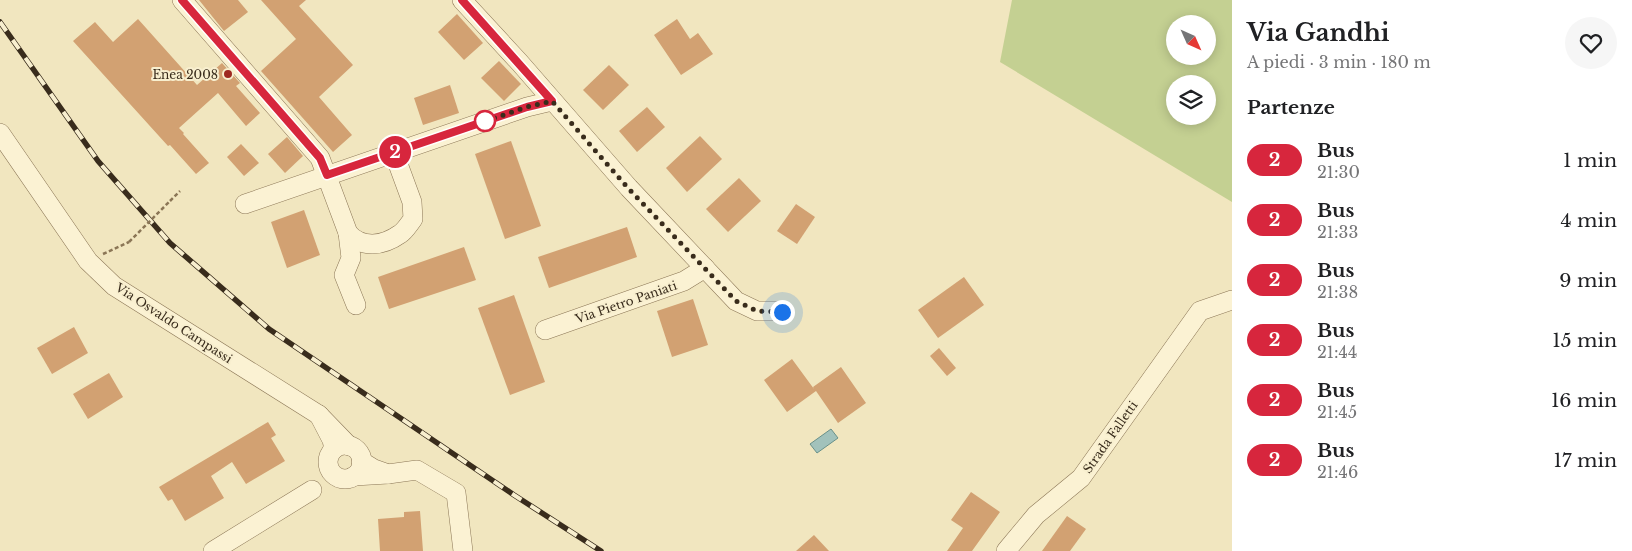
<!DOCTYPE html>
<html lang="it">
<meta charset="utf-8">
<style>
body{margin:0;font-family:"Libre Baskerville",serif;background:#f6f6f6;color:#202124;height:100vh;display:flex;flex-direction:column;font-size:19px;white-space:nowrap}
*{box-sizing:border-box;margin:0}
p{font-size:16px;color:#757577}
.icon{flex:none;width:28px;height:28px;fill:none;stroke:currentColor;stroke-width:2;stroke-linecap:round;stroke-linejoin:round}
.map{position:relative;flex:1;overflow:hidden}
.sheet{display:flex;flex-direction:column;background:#fff;width:400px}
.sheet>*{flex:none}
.badge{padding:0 10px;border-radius:16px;font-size:18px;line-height:32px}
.needle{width:32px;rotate:135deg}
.controls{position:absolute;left:1166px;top:15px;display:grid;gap:10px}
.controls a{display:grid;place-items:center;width:50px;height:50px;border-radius:50%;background:#fff;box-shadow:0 2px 12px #0003;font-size:25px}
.you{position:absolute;width:25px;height:25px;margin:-12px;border:4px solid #fff;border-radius:50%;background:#1a73e8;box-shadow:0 0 0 8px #1a73e833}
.map>.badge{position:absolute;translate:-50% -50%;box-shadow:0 0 0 2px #fff}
h2{padding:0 15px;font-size:19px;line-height:45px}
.round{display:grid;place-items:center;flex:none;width:52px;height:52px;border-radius:26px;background:#f6f6f6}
.summary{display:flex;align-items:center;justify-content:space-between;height:85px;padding:0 15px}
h1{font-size:24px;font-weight:700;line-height:38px}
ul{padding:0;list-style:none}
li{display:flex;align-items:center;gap:15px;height:60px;padding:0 15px}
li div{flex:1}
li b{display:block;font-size:19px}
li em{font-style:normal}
li .badge{min-width:55px;font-weight:700;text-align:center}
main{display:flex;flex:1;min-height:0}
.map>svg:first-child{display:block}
.green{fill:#c4d092;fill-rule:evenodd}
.water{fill:#a2c2bb;stroke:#69918a}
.building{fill:#d2a172}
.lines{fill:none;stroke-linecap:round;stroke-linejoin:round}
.street-casing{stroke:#8b7656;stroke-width:20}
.path{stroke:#8b7656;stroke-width:2.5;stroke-dasharray:4 2.5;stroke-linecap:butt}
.street{stroke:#fbf2d3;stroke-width:19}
.rail-casing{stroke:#392c1c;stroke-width:5.5}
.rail{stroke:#f8efcf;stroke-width:4;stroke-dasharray:11;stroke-linecap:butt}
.path-bridge{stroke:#8b7656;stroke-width:2.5;stroke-dasharray:4 2.5;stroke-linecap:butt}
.line-casing{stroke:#fff;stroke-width:11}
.line{stroke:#d7263d;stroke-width:8}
.walk{stroke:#392c1c;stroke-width:5;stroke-dasharray:0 9}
.poi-dot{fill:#9e2921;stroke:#f8efcf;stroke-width:2}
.stop-dot{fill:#fff;stroke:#d7263d;stroke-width:2.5}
.labels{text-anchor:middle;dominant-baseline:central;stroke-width:4;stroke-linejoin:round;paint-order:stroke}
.poi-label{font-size:12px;fill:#392c1c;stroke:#f8efcf;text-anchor:end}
.street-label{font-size:12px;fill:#392c1c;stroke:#f8efcf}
</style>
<main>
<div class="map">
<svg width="1232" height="551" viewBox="0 0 1232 551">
<rect width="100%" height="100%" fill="#f1e6bf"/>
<!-- green -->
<path class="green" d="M1012,0h220v202l-232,-140zM1175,24h33v32h-33zM1175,84h33v32h-33z"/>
<!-- water -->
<path class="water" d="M831,429l7,9 -21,15 -7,-9z"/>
<!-- building -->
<g class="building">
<path d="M199,0h39l10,12 -24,19z"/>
<path d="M261,0h45l-7,6 54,59 -34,32 33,38 -19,17 -72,-81 35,-32z"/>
<path d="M457,14l26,29 -19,17 -26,-28z"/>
<path d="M138,19l59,66 25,-22 18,20 -4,3 24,27 -14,13 -28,-33 -39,35 5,5 -1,1 26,29 -13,11 -26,-29 -2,1 -95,-105 22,-19 18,20z"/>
<path d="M677,19l13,20 8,-6 15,21 -32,21 -27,-40z"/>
<path d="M499,61l22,23 -17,17 -23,-23z"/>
<path d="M609,65l20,20 -26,25 -20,-20z"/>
<path d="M450,85l9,28 -36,12 -9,-27z"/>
<path d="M647,107l18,20 -28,25 -18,-21z"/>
<path d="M700,136l22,23 -35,33 -21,-24z"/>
<path d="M287,137l16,19 -18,17 -17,-19z"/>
<path d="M511,141l30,85 -36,13 -30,-85z"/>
<path d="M241,144l18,19 -15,13 -17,-19z"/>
<path d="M739,178l22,23 -33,31 -22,-23z"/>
<path d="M796,204l19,13 -18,27 -20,-13z"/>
<path d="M304,210l16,45 -33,13 -16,-46z"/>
<path d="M627,227l10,30 -88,31 -11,-31z"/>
<path d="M464,247l12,33 -87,29 -11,-32z"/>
<path d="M964,277l20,28 -46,33 -20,-28z"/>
<path d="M514,295l31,87 -35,13 -32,-87z"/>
<path d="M693,299l15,46 -36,12 -15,-46z"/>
<path d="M74,327l14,26 -36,21 -15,-26z"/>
<path d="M939,348l17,20 -9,8 -17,-20z"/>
<path d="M792,359l22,30 -1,-2 28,-20 25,36 -28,20 -22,-32 -29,21 -23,-32z"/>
<path d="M109,373l14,24 -35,22 -15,-25z"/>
<path d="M268,422l8,13 -5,3 14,23 -39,23 -14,-22 -21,14 13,22 -39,23 -13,-22 -4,2 -9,-14z"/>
<path d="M971,492l29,20 -28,39h-25l16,-23 -12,-8z"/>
<path d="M420,511l3,40h-43l-2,-32 26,-2v-5z"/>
<path d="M1067,516l19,13 -16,22h-28z"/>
<path d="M814,535l15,16h-33z"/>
</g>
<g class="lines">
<!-- street casing -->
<g class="street-casing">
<g id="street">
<path d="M182,0l138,158 28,75c14,16 35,13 52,1 5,-3 9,-10 13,-15l-1,-17 -18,-49"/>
<path d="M462,0l58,63 109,125 107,113 21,10h25"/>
<path d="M0,133l88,128 26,25 205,129"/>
<path d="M245,204l282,-97 25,-6"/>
<path d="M348,233l3,25 -7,17 12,30"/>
<path d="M545,330l139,-49 21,-13"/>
<circle cx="345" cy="462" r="17"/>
<path d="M334,449l-2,-9 -13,-25 30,31"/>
<path d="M388,474l29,-4 39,23 7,58"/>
<path d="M354,476l34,-2 -14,-5 -13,-8"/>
<path d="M213,551l99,-61"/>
<path d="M1006,551l30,-36 45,-37 119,-167 32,-11"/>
</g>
</g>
<!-- path -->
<g class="path">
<path d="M170,201l10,-10"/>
<path d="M103,254l26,-12"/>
</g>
<!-- street -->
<use href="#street" class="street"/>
<!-- rail casing -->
<g class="rail-casing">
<path id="rail" d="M0,22l98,139 72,82 99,86 245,166 87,56"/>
</g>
<!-- rail -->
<use href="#rail" class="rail"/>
<!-- path-bridge -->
<path class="path-bridge" d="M129,242l41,-41"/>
</g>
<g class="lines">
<!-- line casing -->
<g class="line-casing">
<path id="line" d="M182,0l138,158 7,17 200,-68 25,-6 -90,-101"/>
</g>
<!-- line -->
<use href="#line" class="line"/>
<!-- walk -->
<path class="walk" d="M485,121l-8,3 50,-17 25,-6 76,87 108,113 21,10 25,1"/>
</g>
<!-- markers -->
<circle class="poi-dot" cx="228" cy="74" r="5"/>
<circle class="stop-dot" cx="485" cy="121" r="10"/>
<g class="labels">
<!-- poi labels -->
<g class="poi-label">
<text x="218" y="74">Enea 2008</text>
</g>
<!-- street labels -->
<g class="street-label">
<text transform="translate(626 302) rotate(-19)">Via Pietro Paniati</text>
<text transform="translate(174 323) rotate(33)">Via Osvaldo Campassi</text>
<text transform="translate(1110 437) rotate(-55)">Strada Falletti</text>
</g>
</g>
</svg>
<div class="controls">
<a><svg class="needle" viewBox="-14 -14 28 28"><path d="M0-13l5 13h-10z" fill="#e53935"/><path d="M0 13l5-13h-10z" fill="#757577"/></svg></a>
<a><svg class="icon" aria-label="layers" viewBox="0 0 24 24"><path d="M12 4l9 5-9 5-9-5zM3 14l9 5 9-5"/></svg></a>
</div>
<div class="you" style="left:782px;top:312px"></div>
<b class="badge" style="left:395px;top:152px;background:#d7263d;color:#fff">2</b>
</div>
<section class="sheet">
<div class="summary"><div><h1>Via Gandhi</h1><p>A piedi · 3 min · 180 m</p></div><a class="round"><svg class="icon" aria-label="heart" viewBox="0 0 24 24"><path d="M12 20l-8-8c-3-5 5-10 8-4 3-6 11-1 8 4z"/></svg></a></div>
<h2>Partenze</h2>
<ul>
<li><span class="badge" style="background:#d7263d;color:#fff">2</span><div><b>Bus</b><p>21:30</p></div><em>1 min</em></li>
<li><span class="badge" style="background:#d7263d;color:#fff">2</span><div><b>Bus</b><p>21:33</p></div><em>4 min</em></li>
<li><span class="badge" style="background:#d7263d;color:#fff">2</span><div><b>Bus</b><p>21:38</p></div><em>9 min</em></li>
<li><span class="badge" style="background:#d7263d;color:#fff">2</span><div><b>Bus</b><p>21:44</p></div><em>15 min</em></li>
<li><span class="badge" style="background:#d7263d;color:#fff">2</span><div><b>Bus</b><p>21:45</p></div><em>16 min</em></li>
<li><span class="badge" style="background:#d7263d;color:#fff">2</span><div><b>Bus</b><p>21:46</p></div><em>17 min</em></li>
</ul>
</section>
</main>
